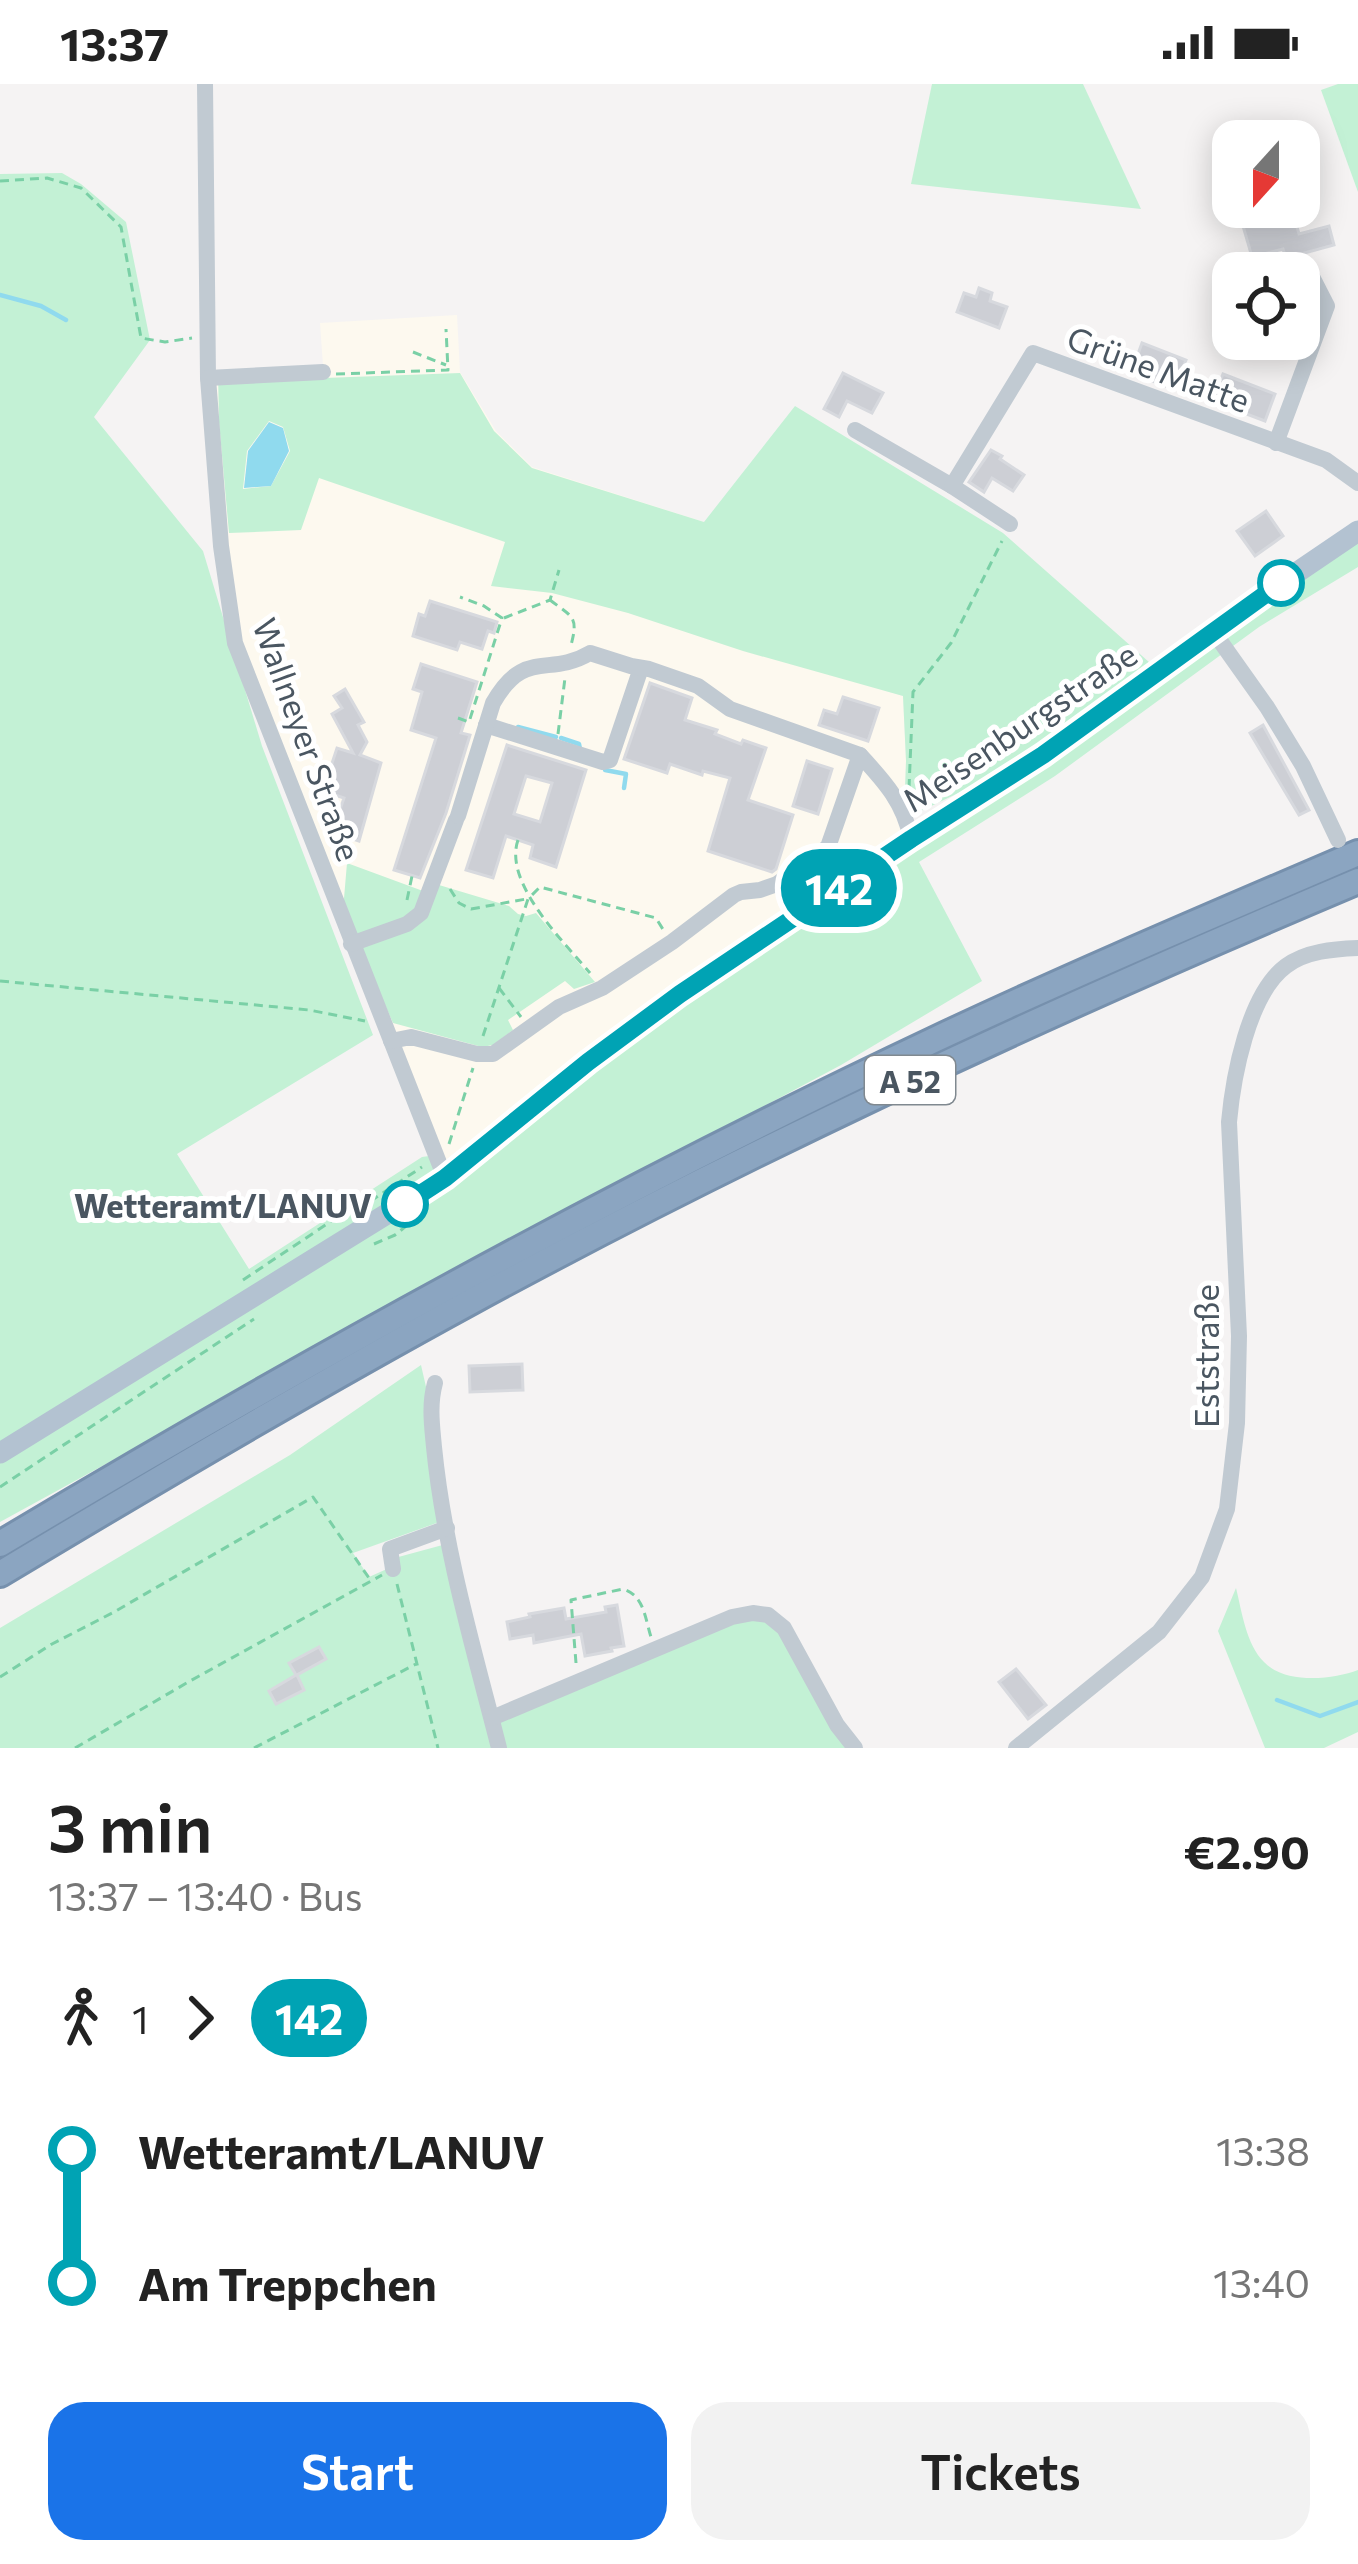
<!DOCTYPE html>
<meta charset="utf-8">
<style>
body{margin:0;font-family:Commissioner,sans-serif;background:#f2f2f2;color:#222;height:100vh;display:flex;flex-direction:column;font-size:45px;white-space:nowrap}
*{box-sizing:border-box;margin:0}
p{font-size:39px;color:#767676}
.icon{flex:none;width:66px;height:66px;fill:none;stroke:currentColor;stroke-width:2;stroke-linecap:round;stroke-linejoin:round}
.map{position:relative;height:1664px;overflow:hidden}
.sheet{display:flex;flex-direction:column;background:#fff;flex:1}
.sheet>*{flex:none}
.badge{padding:0 24px;border-radius:39px;font-size:42px;line-height:78px}
.needle{width:78px;rotate:201deg}
.tools{position:absolute;left:1212px;top:36px;display:grid;gap:24px}
.tools a{display:grid;place-items:center;width:108px;height:108px;border-radius:24px;background:#fff;box-shadow:0 6px 30px #0003;font-size:60px}
.map>.badge{position:absolute;translate:-50% -50%;box-shadow:0 0 0 6px #fff}
.legs{display:flex;align-items:center;gap:18px;height:132px;padding:0 48px;font-size:39px}
.legs p{margin-inline-start:auto}
.headline{display:flex;align-items:center;justify-content:space-between;height:204px;padding:0 48px}
h1{font-size:66px;font-weight:600;line-height:90px}
.action{display:flex;gap:24px;margin-top:auto;padding:24px 48px}
.action a{flex:1;height:138px;border-radius:36px;background:#1a73e8;color:#fff;font-size:48px;font-weight:600;line-height:138px;text-align:center}
.action a+a{background:#f2f2f2;color:#222}
ul{padding:0 48px;list-style:none}
li{display:flex;align-items:center;gap:42px;height:132px;font-size:45px}
li i{display:grid;place-items:center;width:18px;height:100%;margin:0 15px;background:currentColor}
li i::after{content:'';width:30px;height:30px;margin:-15px;border:9px solid;border-radius:50%;background:#fff}
li p{margin-inline-start:auto}
li:first-child i{background:linear-gradient(#0000 50%,currentColor 0)}
li:last-child i{background:linear-gradient(currentColor 50%,#0000 0)}
.status{display:flex;justify-content:space-between;align-items:center;height:84px;padding:0 60px;background:#fff;direction:ltr}
.status svg{height:33px;fill:currentColor}
.map>svg:first-child{display:block}
.commercial{fill:#fdf9ef}
.green{fill:#c3f1d5;fill-rule:evenodd}
.water{fill:#90daee}
.lines{fill:none;stroke-linecap:round;stroke-linejoin:round}
.stream{stroke:#90daee;stroke-width:4.5}
.building{fill:#cdcfd5;stroke:#d7d9de;stroke-width:3;fill-rule:evenodd}
.highway-casing{stroke:#7690ad;stroke-width:30}
.path{stroke:#7ad0a6;stroke-width:3;stroke-dasharray:9 6;stroke-linecap:butt}
.minor{stroke:#c1cad2;stroke-width:16}
.major{stroke:#b3c2d1;stroke-width:21}
.highway{stroke:#8ba5c1;stroke-width:24}
.line-1-casing{stroke:#fff;stroke-width:27}
.line-1{stroke:#00a3b4;stroke-width:18}
.stop-1-dot{fill:#fff;stroke:#00a3b4;stroke-width:6}
.labels{text-anchor:middle;dominant-baseline:central;stroke-width:10;stroke-linejoin:round;paint-order:stroke}
.shield{fill:#fff;stroke:#808990;stroke-width:3}
.shield-label{font-size:30px;font-weight:bold;fill:#4a5661}
.street-label{font-size:33px;fill:#4a5661;stroke:#fff}
.stop-label{font-size:33px;font-weight:bold;fill:#4a5661;stroke:#fff;text-anchor:end}
</style>
<div class="status"><b>13:37</b><svg viewBox="0 0 49 12"><path d="M0 12V9h3v3zM5 12V6h3v6zM10 12V3h3v9zM15 12V0h3v12zM26 1h20v11H26zM47 4h2v5h-2z"/></svg></div>
<div class="map">
<svg width="1358" height="1664" viewBox="0 0 1358 1664">
<rect width="100%" height="100%" fill="#f5f3f3"/>
<!-- commercial -->
<path class="commercial" d="M457,231l3,57 36,59 36,36 172,55 -75,91 274,83 3,64 -2,59 7,27 -462,323 -214,-526 -27,-280 10,8 105,-5 -3,-43z"/>
<!-- green -->
<g class="green">
<path d="M932,0h151l58,125 -230,-25z"/>
<path d="M1338,0h20v108l-37,-102z"/>
<path d="M62,89l19,11 45,38 24,118 -56,77 109,134 59,195 111,289 -196,119 72,115 173,-112 7,-1 15,23 145,-115 769,-530v33l-99,60 -204,149 -136,86 63,119 -141,84 -268,143 -573,314v-1348z"/>
<path d="M218,288l106,6 136,-5 34,58 38,37 172,54 91,-116 208,127 155,137 -116,83 -138,66 2,-58 -3,-65 -160,-45 -115,-38 -76,-20 -61,-7 14,-44 -186,-64 -18,52 -72,3 -10,-111zM269,337l14,6 7,24 -19,35 -28,3 4,-38z"/>
<path d="M347,779l76,28 16,-6 70,21 9,8 8,2 10,-3 59,69 -21,7 -9,-8 -57,39 5,10 -20,15 -11,2 -89,-24 -50,-113z"/>
<path d="M421,1281l8,35 16,120 -92,33 16,24 20,-9 2,-9 59,-16 41,175 241,-101 36,-1 86,132h-854v-120l290,-173z"/>
<path d="M1236,1504c6,24 10,56 28,74 21,22 68,18 94,8v62l-34,16h-59l-47,-117z"/>
</g>
<!-- water -->
<path class="water" d="M269,338l14,6 6,23 -18,35 -27,2 4,-37z"/>
<g class="lines">
<!-- stream -->
<g class="stream">
<path d="M0,211l41,11 25,14"/>
<path d="M518,643l38,10"/>
<path d="M561,654l18,6 1,5"/>
<path d="M605,686l21,4 -2,14"/>
<path d="M1277,1616l43,16 38,-14"/>
</g>
</g>
<!-- building -->
<g class="building">
<path d="M1293,129l6,21 30,-8 5,19 -48,13 -3,-9 -31,8 -9,-31z"/>
<path d="M979,204l13,5 -2,8 17,6 -8,21 -42,-16 7,-19 12,4z"/>
<path d="M1142,259l44,17 -12,29 -43,-16z"/>
<path d="M843,289l40,20 -11,20 -25,-12 -8,16 -15,-8z"/>
<path d="M1223,290l52,20 -10,27 -53,-20z"/>
<path d="M991,366l11,6 -2,3 24,16 -11,16 -21,-13 -8,14 -15,-10z"/>
<path d="M1266,427l17,25 -28,20 -18,-25z"/>
<path d="M430,517l67,21 -3,11 -6,-2 -6,18 -22,-7 -3,8 -44,-14 6,-22 6,2z"/>
<path d="M421,580l56,18 -16,51 9,2 -24,78 -26,65 -26,-8 42,-132 -25,-8 11,-38 -9,-3z"/>
<path d="M650,599l42,15 -7,22 32,10 -2,4 26,10 2,-4 23,8 -18,52 45,15 -17,54 -4,3 -64,-21 22,-73 -27,-7 -1,4 -32,-11 -3,9 -43,-14z"/>
<path d="M345,605l19,33 -6,3 9,17 -7,13 21,8 -22,78 -18,-6 -6,-11 9,-26 -21,-7 14,-43 16,5 -21,-39 10,-6 -8,-12z"/>
<path d="M843,613l36,11 -11,33 -49,-16 5,-15 13,4z"/>
<path d="M1263,641l46,85 -10,5 -49,-82z"/>
<path d="M507,661l79,25 -30,97 -26,-9 3,-13 -27,-9 -13,42 -27,-8zM526,692l26,7 -12,39 -26,-8z"/>
<path d="M807,677l25,8 -14,45 -25,-8z"/>
<path d="M522,1280l1,26 -53,2 -1,-26z"/>
<path d="M617,1521l7,41 -13,2 1,3 -27,5 -4,-22 -47,9 -1,-8 -23,4 -3,-17 23,-5 -1,-3 35,-6 2,11 40,-7 -1,-5z"/>
<path d="M319,1563l7,12 -29,16 7,15 -28,14 -7,-13 27,-16 -7,-12z"/>
<path d="M1016,1585l30,36 -18,14 -29,-37z"/>
</g>
<g class="lines">
<!-- highway casing -->
<g class="highway-casing">
<g id="highway">
<path d="M0,1460c304,-182 614,-353 934,-504 140,-66 282,-126 424,-187"/>
<path d="M0,1490c156,-94 312,-186 472,-273 287,-156 585,-293 886,-420"/>
</g>
</g>
<!-- path -->
<g class="path">
<path d="M0,97l47,-3 34,10 40,39 20,111 24,4 27,-4"/>
<path d="M413,268l33,13"/>
<path d="M336,290l112,-4 -2,-41"/>
<path d="M550,516c22,17 29,16 21,45"/>
<path d="M504,534l46,-18 9,-30"/>
<path d="M458,634l11,4 33,-104 -18,-12 -24,-9"/>
<path d="M558,650l7,-56"/>
<path d="M909,704l4,-96 38,-49 51,-102"/>
<path d="M322,736l10,-26"/>
<path d="M518,756c-15,43 46,102 72,133"/>
<path d="M450,805l9,14 12,6 55,-10"/>
<path d="M407,816l5,-24"/>
<path d="M0,897l309,29 56,11"/>
<path d="M499,904l22,29"/>
<path d="M483,952l45,-137 12,-12 116,31 8,13"/>
<path d="M449,1060l24,-76"/>
<path d="M374,1160l21,-9 21,-17"/>
<path d="M243,1196l90,-60 30,-14 59,-39"/>
<path d="M0,1403l254,-168"/>
<path d="M397,1500l41,164"/>
<path d="M576,1579l-5,-63 52,-11c21,6 22,29 28,48"/>
<path d="M0,1593l52,-33 62,-32 199,-115 56,81"/>
<path d="M75,1664l115,-67 192,-106"/>
<path d="M254,1664l162,-84"/>
</g>
<!-- minor -->
<g class="minor">
<path d="M205,0l3,294 13,168 14,97 210,535"/>
<path d="M208,294l115,-6"/>
<path d="M855,346l97,56"/>
<path d="M1276,359l51,-137 -20,-39"/>
<path d="M1010,440l-58,-38 81,-133 293,107 32,23"/>
<path d="M1213,547l54,76 36,59 35,74"/>
<path d="M486,641l117,37 7,-2 31,-92"/>
<path d="M860,671c25,27 44,48 51,84"/>
<path d="M351,860l56,-20 14,-11 35,-93"/>
<path d="M391,957l20,-4 66,17h16l66,-47 43,-19 70,-46 62,-47 7,-3 19,-2 17,-6 51,-37 32,-92 -130,-46 -32,-23 -49,-17 -18,-3 -41,-13c-42,25 -65,-6 -97,50l-35,113"/>
<path d="M435,1299c-6,22 -3,42 -1,64 10,102 40,203 65,301"/>
<path d="M393,1485l-3,-20 57,-21"/>
<path d="M492,1634l240,-101 21,-4 15,2 16,13 53,97 18,23"/>
<path d="M1016,1664l143,-116 43,-55 25,-68 10,-86 2,-87 -10,-214c4,-44 19,-128 57,-156 20,-15 48,-17 72,-18"/>
</g>
<!-- major -->
<path class="major" d="M0,1369l445,-275 143,-116 92,-67 231,-156 132,-84 203,-148 112,-76"/>
<!-- highway -->
<use href="#highway" class="highway"/>
</g>
<g class="lines">
<!-- line-1 casing -->
<g class="line-1-casing">
<path id="line-1" d="M405,1120l40,-26 143,-116 92,-68 231,-155 132,-84 238,-172"/>
</g>
<!-- line-1 -->
<use href="#line-1" class="line-1"/>
</g>
<!-- markers -->
<g class="stop-1-dot">
<circle cx="1281" cy="499" r="21"/>
<circle cx="405" cy="1120" r="21"/>
</g>
<g class="labels">
<!-- shield labels -->
<rect class="shield" x="865" y="972" width="90" height="48" rx="9"/>
<g class="shield-label">
<text x="910" y="996">A 52</text>
</g>
<!-- street labels -->
<g class="street-label">
<text transform="translate(1159 284) rotate(20)">Grüne Matte</text>
<text transform="translate(1019 642) rotate(-34)">Meisenburgstraße</text>
<text transform="translate(308 655) rotate(70)">Wallneyer Straße</text>
<text transform="translate(1205 1272) rotate(-90)">Eststraße</text>
</g>
<!-- stop labels -->
<g class="stop-label">
<text x="372" y="1120">Wetteramt/LANUV</text>
</g>
</g>
</svg>
<div class="tools">
<a><svg class="needle" viewBox="-14 -14 28 28"><path d="M0-13l5 13h-10z" fill="#e53935"/><path d="M0 13l5-13h-10z" fill="#767676"/></svg></a>
<a><svg class="icon" aria-label="locate" viewBox="0 0 24 24"><circle cx="12" cy="12" r="6"/><path d="M12 2v4M12 18v4M2 12h4M18 12h4"/></svg></a>
</div>
<b class="badge" style="left:839px;top:804px;background:#00a3b4;color:#fff">142</b>
</div>
<section class="sheet">
<div class="headline"><div><h1>3 min</h1><p>13:37 – 13:40 · Bus</p></div><b>€2.90</b></div>
<div class="legs"><svg class="icon" aria-label="walk" viewBox="0 0 24 24"><circle cx="13" cy="4" r="2"/><path d="M13 8l-2 6 4 7M11 14l-3 7M7 12l3-4h3l4 4"/></svg>1<svg class="icon" aria-label="forward" viewBox="0 0 24 24"><path d="M9 5l7 7-7 7"/></svg><b class="badge" style="background:#00a3b4;color:#fff">142</b></div>
<ul>
<li><i style="color:#00a3b4"></i><b>Wetteramt/LANUV</b><p>13:38</p></li>
<li><i style="color:#00a3b4"></i><b>Am Treppchen</b><p>13:40</p></li>
</ul>
<div class="action"><a>Start</a><a>Tickets</a></div>
</section>
